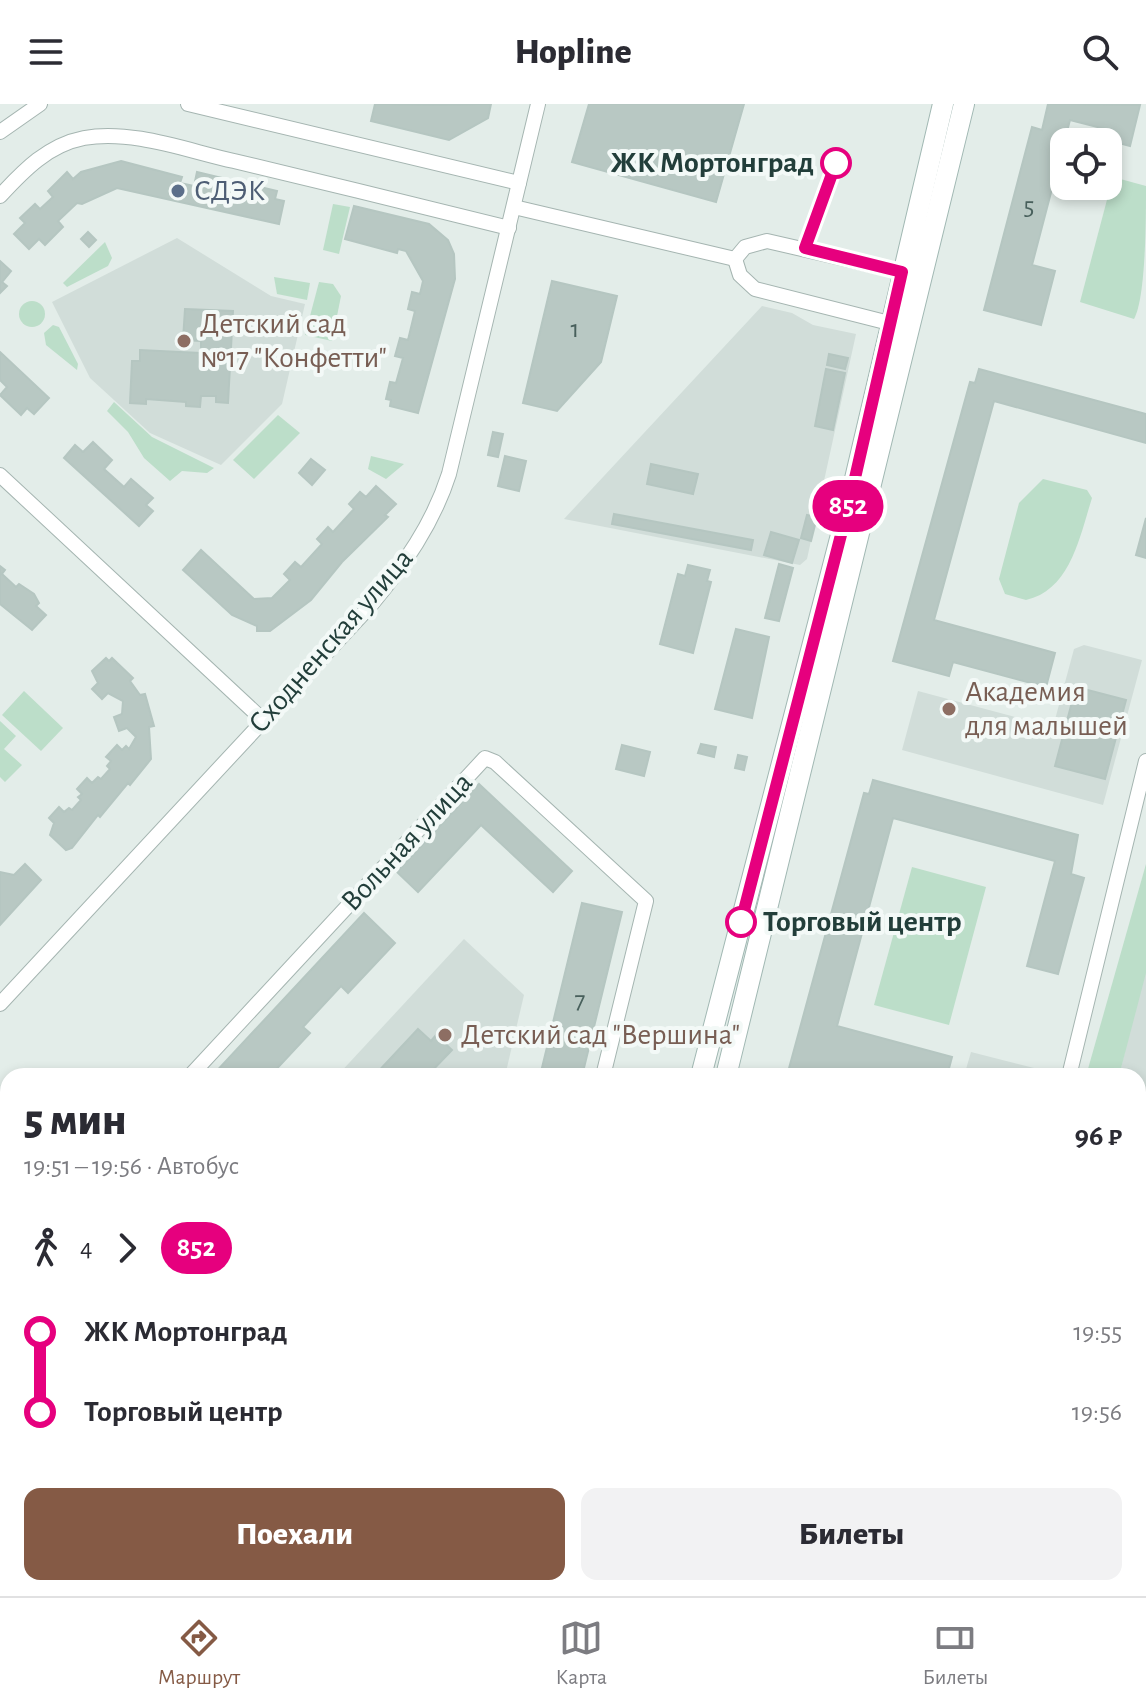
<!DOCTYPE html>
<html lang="ru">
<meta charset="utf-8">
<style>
body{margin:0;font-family:"Alegreya Sans",sans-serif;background:#f2f2f3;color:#2b2b33;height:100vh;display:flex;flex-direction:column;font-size:30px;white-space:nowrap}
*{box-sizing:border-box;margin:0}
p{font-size:26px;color:#7c7c81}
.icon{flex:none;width:44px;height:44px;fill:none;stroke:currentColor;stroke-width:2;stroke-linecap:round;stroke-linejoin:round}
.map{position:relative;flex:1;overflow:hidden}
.details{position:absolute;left:0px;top:964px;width:1146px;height:528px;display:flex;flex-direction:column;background:#fff;border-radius:24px 24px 0 0;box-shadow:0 4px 12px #0003}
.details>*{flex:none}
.badge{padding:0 16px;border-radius:26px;font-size:28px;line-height:52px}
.tools{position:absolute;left:1050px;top:24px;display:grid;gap:16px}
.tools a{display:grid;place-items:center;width:72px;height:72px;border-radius:16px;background:#fff;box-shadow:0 4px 12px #0003;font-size:40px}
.map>.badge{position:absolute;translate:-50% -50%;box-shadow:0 0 0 4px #fff}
.legs{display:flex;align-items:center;gap:12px;height:88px;padding:0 24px;font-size:26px}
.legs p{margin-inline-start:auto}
.head{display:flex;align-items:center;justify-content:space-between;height:136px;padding:0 24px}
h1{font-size:44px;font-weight:800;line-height:60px}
.button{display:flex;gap:16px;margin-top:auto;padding:16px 24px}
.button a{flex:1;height:92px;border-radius:16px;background:#855a45;color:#fff;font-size:32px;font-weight:800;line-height:92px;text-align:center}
.button a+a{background:#f2f2f3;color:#2b2b33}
ul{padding:0 24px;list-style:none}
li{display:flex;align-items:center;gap:28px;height:80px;font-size:30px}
li i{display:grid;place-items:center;width:12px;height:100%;margin:0 10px;background:currentColor}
li i::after{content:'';width:20px;height:20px;margin:-10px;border:6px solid;border-radius:50%;background:#fff}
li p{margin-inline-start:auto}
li:first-child i{background:linear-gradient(#0000 50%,currentColor 0)}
li:last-child i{background:linear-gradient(currentColor 50%,#0000 0)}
header{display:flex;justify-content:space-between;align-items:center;height:104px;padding:0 24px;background:#fff;font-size:36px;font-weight:800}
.menu{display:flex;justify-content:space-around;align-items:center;height:112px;border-top:2px solid #e1e1e2;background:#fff;font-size:22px;color:#7c7c81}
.menu a{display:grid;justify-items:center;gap:4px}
.menu .current{color:#855a45}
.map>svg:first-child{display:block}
.built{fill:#d1ddd9}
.green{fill:#bcdec9}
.building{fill:#b8c8c3;stroke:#b5c6c1;stroke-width:2}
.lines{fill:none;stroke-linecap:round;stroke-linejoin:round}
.street-casing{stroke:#a5b5b1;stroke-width:16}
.secondary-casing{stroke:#a1b8b3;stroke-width:22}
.street{stroke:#fff;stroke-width:14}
.secondary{stroke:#fff;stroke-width:20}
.line-1-casing{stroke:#fff;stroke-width:18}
.line-1{stroke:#e6007e;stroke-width:12}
.stop-1-dot{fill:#fff;stroke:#e6007e;stroke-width:4}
.service-dot{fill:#5c6f8a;stroke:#f3f9f7;stroke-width:3}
.education-dot{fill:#8d6e63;stroke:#f3f9f7;stroke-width:3}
.labels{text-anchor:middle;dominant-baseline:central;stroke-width:8;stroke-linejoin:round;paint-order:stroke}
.number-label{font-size:26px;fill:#48605c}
.stop-label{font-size:30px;font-weight:bold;fill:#223e3a;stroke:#f3f9f7;text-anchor:end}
.service-label{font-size:30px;fill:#4e5e75;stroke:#f3f9f7;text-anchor:start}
.education-label{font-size:30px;fill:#785e54;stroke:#f3f9f7;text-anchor:start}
.street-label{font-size:30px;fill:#223e3a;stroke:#f3f9f7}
</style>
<header><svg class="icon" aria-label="menu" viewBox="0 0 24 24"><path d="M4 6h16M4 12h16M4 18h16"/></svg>Hopline<svg class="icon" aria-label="search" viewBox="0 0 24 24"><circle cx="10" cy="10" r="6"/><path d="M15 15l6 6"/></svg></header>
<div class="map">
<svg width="1146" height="1492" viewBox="0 0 1146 1492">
<rect width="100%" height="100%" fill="#e3ede9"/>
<!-- built -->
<g class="built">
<path d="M177,134l94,58 34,8 -23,100 -61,61 -71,-32 -60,-55 -38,-76z"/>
<path d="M762,202l30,7 21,12 43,9 -49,225 -7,6 -236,-46z"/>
<path d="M1084,541l58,15 -39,145 -201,-55 16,-59 135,36 21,-78z"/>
<path d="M464,835l60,56 -19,81h-168z"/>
<path d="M1146,860v632h-135l1,-8h126v-512h-19z"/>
<path d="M971,948l67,17 -1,7h-73z"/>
<path d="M8,1400v84h168l-2,8h-174v-83z"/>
</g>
<!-- green -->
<g class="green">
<path d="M1113,73l33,9c0,31 0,111 -12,133l-54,-17z"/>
<path d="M333,100l17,3 -11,47 -16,-4z"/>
<path d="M105,138l7,16 -4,8 -41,21 -4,-4z"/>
<path d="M274,173l36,6 -3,17 -30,-6z"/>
<path d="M319,178l14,2 8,12 -9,45 -27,-6z"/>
<circle cx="32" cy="210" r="13"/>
<path d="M53,221l6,2 19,37 -1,6 -31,-25 -2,-12z"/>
<path d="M114,298l38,35 62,31 -7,5 -25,-2 -12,10 -26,-23 -16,-26 -21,-21z"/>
<path d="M278,311l22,18 -46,46 -21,-19z"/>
<path d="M371,352l33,8 -18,15 -18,-10z"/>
<path d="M1043,375l44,11 5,8c-12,37 -21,92 -66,102l-21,-6 -6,-15 20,-76z"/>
<path d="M24,587l39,37 -22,23 -39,-36z"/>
<path d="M0,617l16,15 -12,13 18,16 -17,17 -5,-5z"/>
<path d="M1146,760v109l-27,103h-33z"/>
<path d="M912,763l74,20 -37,138 -75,-20z"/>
</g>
<!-- building -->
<g class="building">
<path d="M375,0l62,1 54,-1 -3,14 -39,22 -78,-19z"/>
<path d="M589,0h155l-28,98 -144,-40z"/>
<path d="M1048,0l92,1 -10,41 -15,-4 2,-10 -47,-12 -38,145 23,6 -14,54 -57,-15 48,-183 10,3z"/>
<path d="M121,57l61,16 -2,6 14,3 3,-14 25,6 -2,12 26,5 2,-11 29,7 -2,8 9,2 -5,23 -162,-36 -35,16 -5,-1 -19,18 5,6 -18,18 -6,-6 -10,10 -15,-15 11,-11 -5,-5 15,-14 5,5 13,-12 -5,-6 19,-19 6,7 8,-7z"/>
<path d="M354,102l75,18 19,16 6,14 1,25 -37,134 -28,-7 1,-6 -5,-1 4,-17 6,1 7,-25 -8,-2 5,-18 8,2 7,-29 -7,-2 4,-17 8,2 3,-13 -17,-30 -8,-2 -1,4 -52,-14z"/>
<path d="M88,128l8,8 -7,7 -8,-8z"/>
<path d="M0,157l11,10 -9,11 5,4 -7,7z"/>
<path d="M552,177l65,15 -16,66 -44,49 -34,-8z"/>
<path d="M185,205l48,2 -5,92 -12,-1v-6h-15l-1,11 -14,-1v-4l-40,-3v5l-16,-1 2,-42h8v-11l61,3v-12l-18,-1z"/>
<path d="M0,248l49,46 -15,16 -7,-6 -6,7 -21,-20 7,-8 -7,-7z"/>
<path d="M829,250l19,4 -3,11 -18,-4z"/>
<path d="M826,265l19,4 -12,57 -18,-4z"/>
<path d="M979,265l167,45v29l-152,-42 -60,219 121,33 -9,34 -93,-25 -4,14 -56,-15 77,-279 5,1z"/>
<path d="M493,328l10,2 -5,23 -10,-2z"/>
<path d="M93,338l19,18 -8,9 20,18 7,-8 22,19 -7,7 7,6 -14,15 -75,-68 11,-13 8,7z"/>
<path d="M505,352l21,5 -7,30 -21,-5z"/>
<path d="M311,355l14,11 -13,15 -13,-12z"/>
<path d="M651,360l47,10 -5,20 -46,-10z"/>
<path d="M376,382l20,18 -11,11 3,2 -46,45 -31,38 -41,31h-13v-5l-25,-11 -49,-45 18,-20 53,49 18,-1 18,-18 -6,-6 11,-12 6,5 21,-23 -5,-5 11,-12 5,5 21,-23 -5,-5 11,-12 6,5z"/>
<path d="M614,410l139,26 -2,10 -139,-26z"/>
<path d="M807,411l10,2 -6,24 -10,-3z"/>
<path d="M1146,414v40l-10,-3z"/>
<path d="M771,428l28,8 -7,23 -28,-8z"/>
<path d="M779,460l14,4 -14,53 -14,-3z"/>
<path d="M688,461l22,5 -3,11 4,1 -18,71 -33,-9 18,-70 7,2z"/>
<path d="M0,462l5,4 -3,4 14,13 3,-3 15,10 5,9 -3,3 10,9 -14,15 -32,-26z"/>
<path d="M736,525l33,8 -17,81 -37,-9z"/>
<path d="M106,554l3,3 3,-3 21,20 -3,3 10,14 5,-1 9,32 -5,1 2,32 -21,26 -2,-2 -28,34 -2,-2 -26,33 -6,2 -16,-15 4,-12 -5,-5 10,-11 5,5 5,-4 3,2 9,-10 -3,-3 4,-3 -5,-5 10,-11 5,5 6,-6 3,2 9,-10 -3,-3 4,-5 -5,-4 11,-12 5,5 4,-4 3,3 7,-12 -9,-9 -8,3 -5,-14 8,-3 1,-13 -15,-8 -6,6 -10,-10 6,-6 -6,-12z"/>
<path d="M1076,583l50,13 -21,79 -50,-13z"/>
<path d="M701,640l15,3 -2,10 -16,-4z"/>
<path d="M622,641l28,7 -6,24 -28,-7z"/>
<path d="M738,651l9,2 -3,13 -9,-2z"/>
<path d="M873,676l205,55 -7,39 13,4 -26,96 -31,-8 28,-105 -162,-43 -56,208 115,31 -5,19 -100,-3 -1,3h-42l-16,-4 76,-279 5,1z"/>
<path d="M479,680l93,87 -19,21 -72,-67 -63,67 -21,-20z"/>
<path d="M25,760l16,16 -41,45v-53l14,3z"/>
<path d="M582,799l40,9 -40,164h-42z"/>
<path d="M364,809l31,30 -47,50 -7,-7 -38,41 7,6 -40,43h-58z"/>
<path d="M418,925l13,12 5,-6 16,15 -25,26h-53z"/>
<path d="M8,1167v42l-8,9v-43z"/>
<path d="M8,1444v40h18l-8,8h-18v-40z"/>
<path d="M285,1484h124l32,8h-124z"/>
</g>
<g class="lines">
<!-- street casing -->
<g class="street-casing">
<g id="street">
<path d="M188,0l331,79"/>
<path d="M0,28l40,-28"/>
<path d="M0,92c24,-26 48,-51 84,-58 48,-9 104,13 150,23 92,22 183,44 275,67"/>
<path d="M514,103l221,52"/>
<path d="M735,155l10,-12 22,-6 144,33"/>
<path d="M735,155l5,16 15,14 146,37"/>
<path d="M0,371l264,246"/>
<path d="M0,900l371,-399c33,-40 62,-81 78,-131l89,-370"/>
<path d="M190,972l295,-318 10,4 151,139 -43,175"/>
<path d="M1069,972l77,-315"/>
<path d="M0,1138l8,-4"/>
<path d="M1138,1393l8,-1"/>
<path d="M1138,1462l8,-23"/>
<path d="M531,1484l42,7"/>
<path d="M652,1484l6,8"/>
<path d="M965,1492l4,-8"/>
<path d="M1092,1492l3,-8"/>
<path d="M1127,1492l3,-8"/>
</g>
</g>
<!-- secondary casing -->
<g class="secondary-casing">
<g id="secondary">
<path d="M701,972l149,-576 93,-396"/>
<path d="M726,972l238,-972"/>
<path d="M564,1484l3,8"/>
<path d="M618,1484l28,8"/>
<path d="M734,1484l22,8"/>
<path d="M821,1484l31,8"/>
<path d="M886,1484l19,8"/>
<path d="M598,1492l2,-8"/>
</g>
</g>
<!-- street -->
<use href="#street" class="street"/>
<!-- secondary -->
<use href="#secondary" class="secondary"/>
</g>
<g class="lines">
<!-- line-1 casing -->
<g class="line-1-casing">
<path id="line-1" d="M741,818l109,-422 52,-228 -97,-24 31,-85"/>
</g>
<!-- line-1 -->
<use href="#line-1" class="line-1"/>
</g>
<!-- markers -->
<g class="stop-1-dot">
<circle cx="836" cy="59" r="14"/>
<circle cx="741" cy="818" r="14"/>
</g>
<circle class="service-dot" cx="178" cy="87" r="8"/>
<g class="education-dot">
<circle cx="184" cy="237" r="8"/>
<circle cx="949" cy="605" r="8"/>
<circle cx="445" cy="931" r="8"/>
</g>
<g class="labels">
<!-- number labels -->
<g class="number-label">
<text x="1029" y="102">5</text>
<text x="575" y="225">1</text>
<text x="580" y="896">7</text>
</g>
<!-- stop labels -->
<g class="stop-label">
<text x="814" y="59">ЖК Мортонград</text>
<text x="763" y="818" text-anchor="start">Торговый центр</text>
</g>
<!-- service labels -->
<g class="service-label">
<text x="194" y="87">СДЭК</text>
</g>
<!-- education labels -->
<g class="education-label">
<text x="200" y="220">Детский сад<tspan x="200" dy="34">№17 "Конфетти"</tspan></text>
<text x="965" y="588">Академия<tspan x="965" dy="34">для малышей</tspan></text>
<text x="461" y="931">Детский сад "Вершина"</text>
</g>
<!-- street labels -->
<g class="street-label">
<text transform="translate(331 537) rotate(-49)">Сходненская улица</text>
<text transform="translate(407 738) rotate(-47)">Вольная улица</text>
</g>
</g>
</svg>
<div class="tools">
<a><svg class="icon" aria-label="locate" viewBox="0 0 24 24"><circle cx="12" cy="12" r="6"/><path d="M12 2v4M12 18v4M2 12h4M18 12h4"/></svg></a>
</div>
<b class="badge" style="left:848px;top:402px;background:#e6007e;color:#fff">852</b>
<section class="details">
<div class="head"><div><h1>5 мин</h1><p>19:51 – 19:56 · Автобус</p></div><b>96 ₽</b></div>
<div class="legs"><svg class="icon" aria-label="walk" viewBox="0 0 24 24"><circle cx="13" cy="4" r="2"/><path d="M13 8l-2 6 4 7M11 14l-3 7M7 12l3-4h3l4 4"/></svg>4<svg class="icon" aria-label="forward" viewBox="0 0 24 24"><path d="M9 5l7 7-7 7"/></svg><b class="badge" style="background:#e6007e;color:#fff">852</b></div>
<ul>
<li><i style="color:#e6007e"></i><b>ЖК Мортонград</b><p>19:55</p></li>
<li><i style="color:#e6007e"></i><b>Торговый центр</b><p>19:56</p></li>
</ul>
<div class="button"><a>Поехали</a><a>Билеты</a></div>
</section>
</div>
<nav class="menu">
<a class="current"><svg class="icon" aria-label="directions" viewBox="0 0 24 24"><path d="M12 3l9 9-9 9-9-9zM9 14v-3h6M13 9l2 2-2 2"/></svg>Маршрут</a>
<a><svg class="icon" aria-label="map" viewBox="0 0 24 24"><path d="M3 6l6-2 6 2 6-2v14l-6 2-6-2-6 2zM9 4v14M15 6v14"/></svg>Карта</a>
<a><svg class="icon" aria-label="tickets" viewBox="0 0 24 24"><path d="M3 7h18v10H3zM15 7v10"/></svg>Билеты</a>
</nav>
